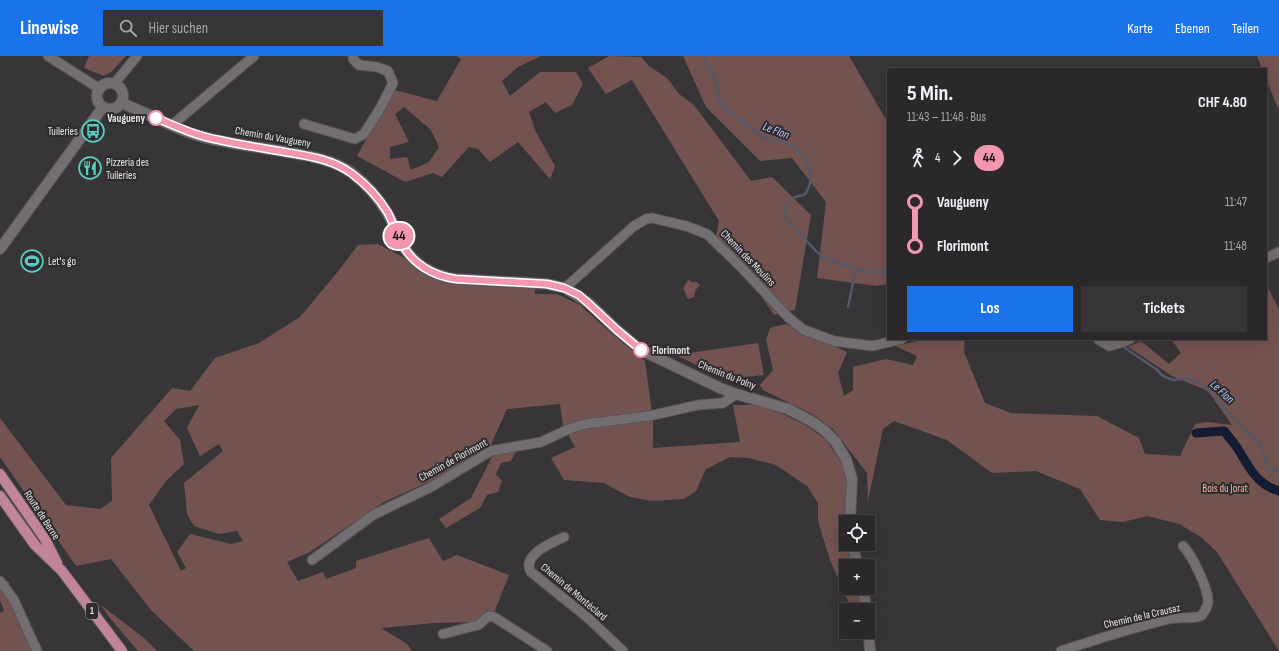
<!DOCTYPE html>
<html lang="de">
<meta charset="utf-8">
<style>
body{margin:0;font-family:"Sofia Sans Condensed",sans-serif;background:#363436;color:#f1f3f6;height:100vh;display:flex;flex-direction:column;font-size:15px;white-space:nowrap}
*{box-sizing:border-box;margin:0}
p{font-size:13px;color:#a5a6a8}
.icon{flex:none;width:22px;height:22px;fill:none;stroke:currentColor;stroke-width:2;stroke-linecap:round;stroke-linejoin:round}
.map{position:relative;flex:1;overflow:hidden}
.panel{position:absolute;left:887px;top:12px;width:380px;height:272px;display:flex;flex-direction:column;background:#2a282a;border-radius:0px;box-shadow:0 4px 16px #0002,0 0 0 1px #464447}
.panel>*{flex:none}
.badge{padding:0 8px;border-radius:13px;font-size:14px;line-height:26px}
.controls{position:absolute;left:839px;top:459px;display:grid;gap:8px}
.controls a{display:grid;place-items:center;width:36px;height:36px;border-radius:0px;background:#2a282a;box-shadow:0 4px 16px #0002,0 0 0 1px #464447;font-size:20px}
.map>.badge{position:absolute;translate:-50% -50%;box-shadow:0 0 0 2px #fff}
.legs{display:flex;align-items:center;gap:6px;height:44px;padding:0 20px;font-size:13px}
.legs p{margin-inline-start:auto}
.head{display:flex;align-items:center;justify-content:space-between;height:68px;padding:0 20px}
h1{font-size:22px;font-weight:700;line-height:30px}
.button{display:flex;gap:8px;margin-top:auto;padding:8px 20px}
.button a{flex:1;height:46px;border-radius:0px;background:#1a73e8;color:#fff;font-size:16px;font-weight:700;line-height:46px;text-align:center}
.button a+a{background:#363436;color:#f1f3f6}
ul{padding:0 20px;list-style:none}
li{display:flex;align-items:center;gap:14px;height:44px;font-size:15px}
li i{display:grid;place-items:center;width:6px;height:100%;margin:0 5px;background:currentColor}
li i::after{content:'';width:10px;height:10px;margin:-5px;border:3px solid;border-radius:50%;background:#2a282a}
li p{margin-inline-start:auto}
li:first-child i{background:linear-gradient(#0000 50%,currentColor 0)}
li:last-child i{background:linear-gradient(currentColor 50%,#0000 0)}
header{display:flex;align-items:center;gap:24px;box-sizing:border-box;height:56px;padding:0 20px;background:#1a73e8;color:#fff}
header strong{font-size:19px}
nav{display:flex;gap:22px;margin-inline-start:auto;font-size:14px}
.search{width:280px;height:36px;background:#363436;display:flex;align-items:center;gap:10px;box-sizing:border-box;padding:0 14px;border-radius:0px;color:#a5a6a8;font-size:15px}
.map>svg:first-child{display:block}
.green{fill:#73534f;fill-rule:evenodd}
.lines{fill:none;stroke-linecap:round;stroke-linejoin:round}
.stream{stroke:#545869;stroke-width:2.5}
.canal{stroke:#151b33;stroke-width:9}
.street-casing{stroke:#585457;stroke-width:11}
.secondary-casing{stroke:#585457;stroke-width:12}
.primary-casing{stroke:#585457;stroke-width:12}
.street{stroke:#726e71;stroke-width:9}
.secondary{stroke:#726e71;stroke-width:10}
.primary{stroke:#c18499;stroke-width:10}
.line-1-casing{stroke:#fff;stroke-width:9}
.line-1{stroke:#f397b1;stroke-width:6}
.stop-1-dot{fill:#fff;stroke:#f397b1;stroke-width:2}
.labels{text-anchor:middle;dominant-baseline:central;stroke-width:4;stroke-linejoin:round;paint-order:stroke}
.shield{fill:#2e2b2e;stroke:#b0adb0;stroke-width:1}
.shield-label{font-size:10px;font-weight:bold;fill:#e8e5e7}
.stop-label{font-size:11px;font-weight:bold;fill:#e8e5e7;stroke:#2e2b2e;text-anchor:end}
.poi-label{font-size:11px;fill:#e8e5e7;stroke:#2e2b2e;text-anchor:start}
.street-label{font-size:11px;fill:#e8e5e7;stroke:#2e2b2e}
.park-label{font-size:11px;fill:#f6b5ab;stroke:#2e2b2e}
.water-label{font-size:12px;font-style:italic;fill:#b8c9ff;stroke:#2e2b2e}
</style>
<header>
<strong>Linewise</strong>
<div class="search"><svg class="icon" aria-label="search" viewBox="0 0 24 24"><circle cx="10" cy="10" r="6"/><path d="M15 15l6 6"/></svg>Hier suchen</div>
<nav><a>Karte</a><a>Ebenen</a><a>Teilen</a></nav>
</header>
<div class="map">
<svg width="1279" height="595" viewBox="0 0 1279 595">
<rect width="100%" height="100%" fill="#383538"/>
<!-- green -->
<g class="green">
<path d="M89,0h37l-15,16 -7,4 -20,-8z"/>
<path d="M456,0h85l-23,11 -16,14 8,15 30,-24h36l7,12 -11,21 -17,8 -9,-11 -17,10 7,20 19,34 -5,13 -32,-37 -28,20 -12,-13 -9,-2 -27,30 -9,-4 -28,9 -48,-26 27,-49 3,-19 50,13 24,-42zM404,51l27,23 8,17 -10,15 -18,8 -4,-13 -17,2v-12l19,-5 -14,-28z"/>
<path d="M609,0l32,1 8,9 18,12 12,16 15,11 57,76 21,-4 39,38 -16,95 -21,5 -32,-47 -27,-27 4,-20 -87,-141 -26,14 -18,-26z"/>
<path d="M683,0h166l39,67v161l-11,2 -60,-8 9,-76 -34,-44 -32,3 -54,-54z"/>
<path d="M1257,0h22v55l-13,-32v-10h-4z"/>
<path d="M378,188l57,30 100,12v8h22l23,11 33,30 32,26 8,60v27l87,-6 -7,-37h24l28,10 22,11 19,14 19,28 3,15 -3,44 1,17h2l5,22h-7v22h13l3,15 -1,7h-9l-22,-50 -12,-39v-18l-11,-17 -31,-21 -27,-7 -19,-1 -24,12 -10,22 -12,8 -32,2 -22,-4 -26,-14 -40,-3 -13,-22 24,-11 -12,-22 -3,-21 -53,5 -18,40 -61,33 -44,20 -74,50 -23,10 11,19 25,-9 3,7 30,-11v-7l73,-23 14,23 14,-6 52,20 -15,38 -6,-3 -12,12 -42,1 -53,5 26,16 5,7h-218l-43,-41 -40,-51 -35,7 -76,-109v-39l66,87 34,4 12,-8 -1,-43 61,-70 18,3 25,-33 44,-15 41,-26 40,-48 18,-24zM199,349l-12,23 13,28 19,-12 4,7 -39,32 3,31 7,12 25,8 18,-3 6,10 -12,3 -41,-10 -13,18 9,16 -5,3 -32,-66 17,-24 18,-17 -4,-24 -16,-19 12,-12z"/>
<path d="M688,224l6,3 1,-2 5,4 -5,6 -1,6 -6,2 -5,-11z"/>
<path d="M1266,228l13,25v342l-62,-99 -16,-15 -22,-13 -32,-8 -24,6 -23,-2 -20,-31 -44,-18 -44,2 -45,-33 -53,-19 -11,8 -15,72 -1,-28 -34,-44 -21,-15 -49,-24 -3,-5 13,-15 -7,-30 4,-12 16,-4 61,28 -9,21 6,23 9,-6v-23l33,-8 27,6 4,-9 -22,-10 32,-7h38l-1,13 21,51 26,10 86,3 42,22 6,16 35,2 15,-32 12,-2 25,3 -24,-34 -36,-15 -44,-29 13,-6 28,23 12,-11 -10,-14h95z"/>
<path d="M758,287l6,32 -39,4 -49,-24z"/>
<path d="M518,392l-7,13 -10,2 -5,11 6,7 -4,11 -11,3 -7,13 -34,20 -7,-9 32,-21 23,-45z"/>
<path d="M8,525l35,70h-43v-38l4,-2 -4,-11v-15z"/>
<path d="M101,549l43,33 13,13h-19l-29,-34z"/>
</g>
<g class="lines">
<!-- stream -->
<g class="stream">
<path d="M703,0c4,9 11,18 14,27 2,7 0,13 3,20l40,33c6,4 12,3 18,5 14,3 24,9 29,22 2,5 4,9 4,15 -1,6 -2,13 -7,17 -15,2 -20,7 -19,23l32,34 6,5 43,15h22"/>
<path d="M848,251l8,-38"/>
<path d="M1122,290l34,23 7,7 10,4 16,-2 17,10 39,42 15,13 6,19 4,6 6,3h3"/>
</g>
<!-- canal -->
<path class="canal" d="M1196,377l28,-2c5,6 10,12 14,18 11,18 19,36 41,42"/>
<!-- street casing -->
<g class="street-casing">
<g id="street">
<path d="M48,0l52,33"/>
<path d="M114,28l23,-28"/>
<path d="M304,68l51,15 9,-5 17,-27 12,-24 -5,-12 -11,-4 -18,-2 -6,-6v-3"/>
<path d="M172,69l82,-69"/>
<path d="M1266,202l13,-6"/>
<path d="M565,232l69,-62 12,-7 6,-1 34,8 21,8 31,30 51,54 15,12 30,11 38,5 30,-7"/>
<path d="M1098,283l11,7 15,-4 6,-3"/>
<path d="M564,481c-11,5 -43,18 -33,35l57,46 35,33"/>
<path d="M312,504l61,-45 58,-28 60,-36 50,-9 28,-13 16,-5 64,-8 49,-11 25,-2 13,-9"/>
<path d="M0,525l14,19 23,51"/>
<path d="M443,578l35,-9 11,-9 5,1 53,34"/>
<path d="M1061,595c36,-12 72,-23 108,-32 8,-2 29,0 33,-4 3,-4 6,-9 6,-14 0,-13 -16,-46 -25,-55"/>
</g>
</g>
<!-- secondary casing -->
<g class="secondary-casing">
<g id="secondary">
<circle cx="110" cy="40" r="13"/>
<path d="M121,47c25,9 48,23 72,31 30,10 62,12 93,18 23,4 46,7 66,21 14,11 27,25 36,41 5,9 9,20 14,30 11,20 31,32 54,35l91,5 18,4 24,15 28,27 24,20 79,38 16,6 52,15 23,12 13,9 11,11 11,18 6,20 -2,43"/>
<path d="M0,193l103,-142"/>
<path d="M852,488l6,22"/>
<path d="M862,532l5,22"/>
<path d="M868,571l2,24"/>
</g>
</g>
<!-- primary casing -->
<g class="primary-casing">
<g id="primary">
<path d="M0,418l45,65 12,24"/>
<path d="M0,440l35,49 27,26 60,80"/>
</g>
</g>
<!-- street -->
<use href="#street" class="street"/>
<!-- secondary -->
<use href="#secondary" class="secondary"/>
<!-- primary -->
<use href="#primary" class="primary"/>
</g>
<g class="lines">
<!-- line-1 casing -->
<g class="line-1-casing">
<path id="line-1" d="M156,62c21,9 41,18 63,22 22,5 44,8 66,12 23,4 47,7 66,21 15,11 28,25 37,40 5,10 9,21 14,31 11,20 31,32 54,35l91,5 17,4 15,7 9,8 29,27 24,20"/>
</g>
<!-- line-1 -->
<use href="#line-1" class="line-1"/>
</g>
<!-- icons -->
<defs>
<g id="bus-ring" transform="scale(1.15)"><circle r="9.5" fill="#2e2b2e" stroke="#59cebf" stroke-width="1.5"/><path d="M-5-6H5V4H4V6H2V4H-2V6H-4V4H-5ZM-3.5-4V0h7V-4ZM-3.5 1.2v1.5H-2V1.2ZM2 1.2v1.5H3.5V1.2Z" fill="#59cebf"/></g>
<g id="restaurant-ring" transform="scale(1.15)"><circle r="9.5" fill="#2e2b2e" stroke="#59cebf" stroke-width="1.5"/><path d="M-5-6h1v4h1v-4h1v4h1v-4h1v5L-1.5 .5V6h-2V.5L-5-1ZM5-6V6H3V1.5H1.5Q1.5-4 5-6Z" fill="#59cebf"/></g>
<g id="stadium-ring" transform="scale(1.15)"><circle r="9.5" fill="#2e2b2e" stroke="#59cebf" stroke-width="1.5"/><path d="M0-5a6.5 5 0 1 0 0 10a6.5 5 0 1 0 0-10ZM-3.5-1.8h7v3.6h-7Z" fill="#59cebf"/></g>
</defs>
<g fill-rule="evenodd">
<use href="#bus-ring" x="93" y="75"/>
<use href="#restaurant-ring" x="90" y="112"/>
<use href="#stadium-ring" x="32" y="205"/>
</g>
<!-- markers -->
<g class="stop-1-dot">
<circle cx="156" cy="62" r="7"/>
<circle cx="641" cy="294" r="7"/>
</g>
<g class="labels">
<!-- shield labels -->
<rect class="shield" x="86" y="547" width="12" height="16" rx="3"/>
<g class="shield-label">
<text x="92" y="555">1</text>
</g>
<!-- stop labels -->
<g class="stop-label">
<text x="145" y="62">Vaugueny</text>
<text x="652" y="294" text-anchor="start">Florimont</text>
</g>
<!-- poi labels -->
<g class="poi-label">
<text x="78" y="75" text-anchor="end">Tuileries</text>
<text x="106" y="106">Pizzeria des<tspan x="106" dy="13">Tuileries</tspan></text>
<text x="48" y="205">Let's go</text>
</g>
<!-- street labels -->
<g class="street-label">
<text transform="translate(273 81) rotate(10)">Chemin du Vaugueny</text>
<text transform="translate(748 202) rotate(46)">Chemin des Moulins</text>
<text transform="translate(727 319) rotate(22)">Chemin du Polny</text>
<text transform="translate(453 404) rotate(-29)">Chemin de Florimont</text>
<text transform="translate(42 459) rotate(57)">Route de Berne</text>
<text transform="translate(574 536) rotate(40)">Chemin de Montéclard</text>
<text transform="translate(1142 560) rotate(-13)">Chemin de la Crausaz</text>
</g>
<!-- park labels -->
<g class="park-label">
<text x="1225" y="432">Bois du Jorat</text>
</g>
<!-- water labels -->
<g class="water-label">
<text transform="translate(776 75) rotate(21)">Le Flon</text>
<text transform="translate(1222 336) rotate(43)">Le Flon</text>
</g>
</g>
</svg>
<div class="controls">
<a><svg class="icon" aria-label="locate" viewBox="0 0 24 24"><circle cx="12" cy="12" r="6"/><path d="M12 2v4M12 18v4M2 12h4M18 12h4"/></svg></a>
<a>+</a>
<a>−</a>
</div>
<b class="badge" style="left:399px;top:180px;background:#f397b1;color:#111">44</b>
<section class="panel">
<div class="head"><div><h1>5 Min.</h1><p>11:43 – 11:48 · Bus</p></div><b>CHF 4.80</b></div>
<div class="legs"><svg class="icon" aria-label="walk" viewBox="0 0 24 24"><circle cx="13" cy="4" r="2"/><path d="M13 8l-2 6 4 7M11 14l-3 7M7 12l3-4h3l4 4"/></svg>4<svg class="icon" aria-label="forward" viewBox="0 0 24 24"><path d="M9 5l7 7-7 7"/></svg><b class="badge" style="background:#f397b1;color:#111">44</b></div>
<ul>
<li><i style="color:#f397b1"></i><b>Vaugueny</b><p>11:47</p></li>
<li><i style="color:#f397b1"></i><b>Florimont</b><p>11:48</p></li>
</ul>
<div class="button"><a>Los</a><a>Tickets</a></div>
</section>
</div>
